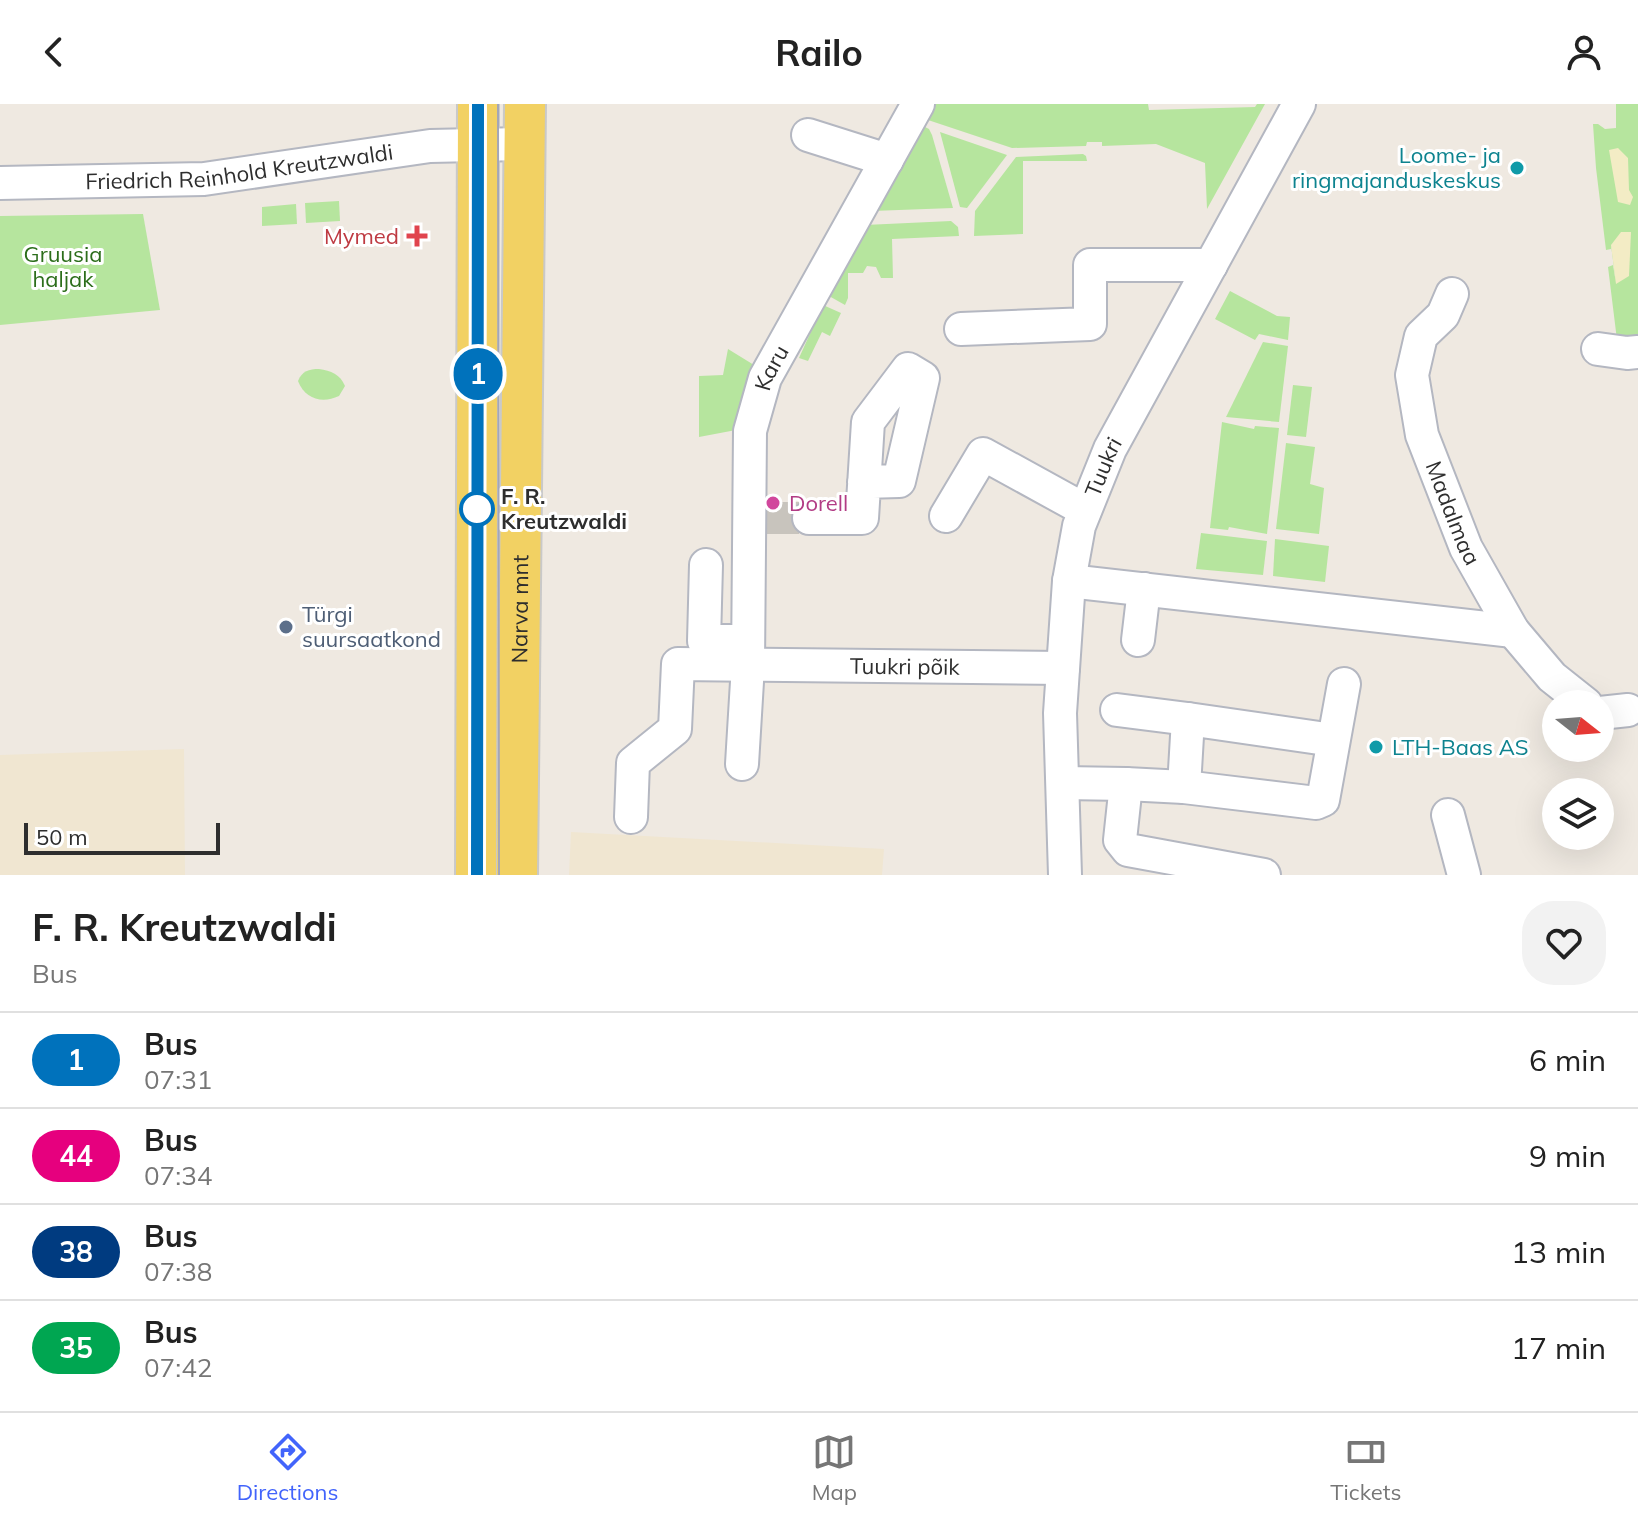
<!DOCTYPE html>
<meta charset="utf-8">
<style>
body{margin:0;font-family:Mulish,sans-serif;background:#f2f2f2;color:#222;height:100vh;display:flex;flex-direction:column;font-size:30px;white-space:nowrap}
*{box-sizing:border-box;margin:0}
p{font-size:26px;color:#767676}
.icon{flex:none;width:44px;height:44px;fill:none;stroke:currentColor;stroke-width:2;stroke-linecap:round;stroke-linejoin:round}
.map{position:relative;height:771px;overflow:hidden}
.drawer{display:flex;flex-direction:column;background:#fff;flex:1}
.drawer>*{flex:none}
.badge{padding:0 16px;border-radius:26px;font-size:28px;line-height:52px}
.needle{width:52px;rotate:107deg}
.controls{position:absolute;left:1542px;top:586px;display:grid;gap:16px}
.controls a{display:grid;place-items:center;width:72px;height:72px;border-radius:50%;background:#fff;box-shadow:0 8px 32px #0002;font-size:40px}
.scale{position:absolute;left:24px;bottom:20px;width:196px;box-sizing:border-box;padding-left:8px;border:4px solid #2e2e2e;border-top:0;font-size:22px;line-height:28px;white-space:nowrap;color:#2e2e2e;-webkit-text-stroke:6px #fff;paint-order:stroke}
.map>.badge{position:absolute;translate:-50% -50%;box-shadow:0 0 0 4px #fff}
.round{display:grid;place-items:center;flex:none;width:84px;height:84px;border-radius:32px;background:#f2f2f2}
.headline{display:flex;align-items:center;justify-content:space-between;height:136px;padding:0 32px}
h1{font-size:38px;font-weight:700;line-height:60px}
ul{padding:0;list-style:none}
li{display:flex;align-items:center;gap:24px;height:96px;padding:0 32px;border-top:2px solid #e0e0e0}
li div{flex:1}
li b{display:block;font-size:30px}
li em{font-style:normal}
li .badge{min-width:88px;font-weight:700;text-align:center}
header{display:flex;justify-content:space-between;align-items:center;height:104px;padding:0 32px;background:#fff;font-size:36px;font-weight:700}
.tabs{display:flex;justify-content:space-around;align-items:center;height:112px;border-top:2px solid #e0e0e0;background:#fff;font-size:22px;color:#767676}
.tabs a{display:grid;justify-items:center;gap:4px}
.tabs .on{color:#4264fb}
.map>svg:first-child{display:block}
.education{fill:#f0e6d1}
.green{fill:#b6e59e}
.sand{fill:#f3ecc5}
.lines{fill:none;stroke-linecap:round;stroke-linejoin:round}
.minor-tunnel{stroke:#c8c4bd;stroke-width:32;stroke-dasharray:32 16;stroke-linecap:butt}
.minor-casing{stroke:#b4b7c1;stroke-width:36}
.major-casing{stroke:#c9c9c9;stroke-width:44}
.minor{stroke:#fff;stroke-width:32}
.major{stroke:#f2d163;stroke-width:40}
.tram{stroke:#a3a6b8;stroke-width:2}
.line-casing{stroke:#fff;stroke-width:18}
.line{stroke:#0072bc;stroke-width:12}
.culture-dot{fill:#0f9aa8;stroke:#fff;stroke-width:3}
.health-dot{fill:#e0444e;stroke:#fff;stroke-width:3}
.hotel-dot{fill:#d1479c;stroke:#fff;stroke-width:3}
.stop-dot{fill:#fff;stroke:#0072bc;stroke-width:4}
.service-dot{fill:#5c6f8a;stroke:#fff;stroke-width:3}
.labels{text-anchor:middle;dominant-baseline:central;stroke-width:6;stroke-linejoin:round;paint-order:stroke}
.culture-label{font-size:22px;fill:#0d838f;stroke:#fff;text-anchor:end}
.street-label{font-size:22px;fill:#2e2e2e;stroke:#fff}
.health-label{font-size:22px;fill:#be3a42;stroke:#fff;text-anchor:end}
.park-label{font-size:22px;fill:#2c6e1b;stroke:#fff}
.stop-label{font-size:22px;font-weight:bold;fill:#2e2e2e;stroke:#fff;text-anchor:start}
.hotel-label{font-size:22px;fill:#b23c85;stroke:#fff;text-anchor:start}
.service-label{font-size:22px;fill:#4e5e75;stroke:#fff;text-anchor:start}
</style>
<header><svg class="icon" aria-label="back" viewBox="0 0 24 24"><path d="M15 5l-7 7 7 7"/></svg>Railo<svg class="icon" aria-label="person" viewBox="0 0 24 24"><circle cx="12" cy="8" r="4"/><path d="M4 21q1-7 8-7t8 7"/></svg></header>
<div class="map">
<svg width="1638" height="771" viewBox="0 0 1638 771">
<rect width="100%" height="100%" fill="#efe9e1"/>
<!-- education -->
<g class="education">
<path d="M184,645l1,126h-185v-120z"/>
<path d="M571,728l313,17 -2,26h-313z"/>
</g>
<!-- green -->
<g class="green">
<path d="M934,0h214l1,6 106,-3 2,-3h8l-58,105 -2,-46 -49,-19 -54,2v-4h-15l-1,4 -74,2 -87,-29z"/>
<path d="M1616,0h22v234l-21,2 -9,-73 5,-2 3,18 -5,-38v4l-5,1 -10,-82 -3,-44h5l7,5 11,-1z"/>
<path d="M921,21l8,4 3,6 21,73 -81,3z"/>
<path d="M940,28l67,23 -40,53 -7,-1z"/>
<path d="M1083,50l3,2 1,5h-64v73l-49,2 1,-25 41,-54z"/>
<path d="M339,97l1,20 -34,2 -1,-20z"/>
<path d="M296,100l1,20 -35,2v-19z"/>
<path d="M143,110l17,96 -160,15v-109z"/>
<path d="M951,117l7,6 1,9 -67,3 1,39h-12l-5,-11 -9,-1 -4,7h-15v25l-3,7 -16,-9 36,-71z"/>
<path d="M1230,187l47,25 13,1 -2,23 -29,-6 -4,6 -40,-21z"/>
<path d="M823,201l18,8 -11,23 -8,-4 -14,29 -9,-3z"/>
<path d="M1263,238l25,4 -9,76 -53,-5z"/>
<path d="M728,245l26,16 -18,65 -37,7v-61l24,-1z"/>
<path d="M319,265c12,2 21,5 26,17l-6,10c-17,8 -34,3 -41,-15 4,-10 11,-12 21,-12z"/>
<path d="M1293,281l19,2 -6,50 -19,-2z"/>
<path d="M1222,318l32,7 1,-3 24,2 -12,106 -38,-7 -1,3 -18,-2z"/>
<path d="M1286,339l29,4 -5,37 14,4 -5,46 -43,-5z"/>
<path d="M1201,429l66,8 -4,34 -67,-6z"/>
<path d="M1275,435l54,7 -4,36 -52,-6z"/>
</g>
<!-- sand -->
<g class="sand">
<path d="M1618,44l10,10 1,32 4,7 -3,8 -12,-3 -9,-52z"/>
<path d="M1621,128h10l-2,44 -13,8 -5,-39z"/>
</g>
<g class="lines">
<!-- minor-tunnel -->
<path class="minor-tunnel" d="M767,414h42"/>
<!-- minor casing -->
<g class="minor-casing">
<g id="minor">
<path d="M808,31l79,25"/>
<path id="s1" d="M0,79l204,-4 226,-33 94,-2"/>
<path id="s2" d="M1452,190l-9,21 -22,21 -9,39 10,60 44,113 47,83 39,46 34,27"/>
<path d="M961,225l129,-5v-59h121"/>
<path d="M1598,245l29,4 11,-1"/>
<path d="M946,412l37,-62 102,56"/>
<path d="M809,414h53l6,-96 40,-53 15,9 -24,103 -35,1"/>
<path d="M706,461l-2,76h44"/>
<path d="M1069,477l444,50"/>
<path d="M1138,536l6,-51"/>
<path d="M1117,606l71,9"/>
<path d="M1600,609l28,-3"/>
<path id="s3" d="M742,660l6,-99 2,-234 15,-53 153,-274"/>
<path d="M1063,679l63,1 -6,56 8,10 136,25"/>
<path d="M1126,680l58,3 4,-68 145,21"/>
<path d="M1184,683l132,16 7,-3 21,-116"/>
<path d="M1448,711l16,60"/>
<path id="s4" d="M631,713l2,-54 42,-34 3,-65 385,4"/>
<path id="s5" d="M1065,771l-5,-162 9,-132 10,-55 31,-77 189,-345"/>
</g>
</g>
<!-- major casing -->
<g class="major-casing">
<g id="major">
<path d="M476,771l2,-771"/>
<path id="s6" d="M517,771l8,-771"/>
</g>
</g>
<!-- minor -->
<use href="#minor" class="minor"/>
<!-- major -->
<use href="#major" class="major"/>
<!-- tram -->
<path class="tram" d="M498,0l1,771"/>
</g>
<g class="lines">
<!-- line casing -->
<g class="line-casing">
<path id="line" d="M477,771l1,-771"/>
</g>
<!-- line -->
<use href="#line" class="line"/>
</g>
<!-- markers -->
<g class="culture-dot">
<circle cx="1517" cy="64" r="8"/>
<circle cx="1376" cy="643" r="8"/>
</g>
<path class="health-dot" d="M413 120h8v8h8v8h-8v8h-8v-8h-8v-8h8z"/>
<circle class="hotel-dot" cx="773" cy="399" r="8"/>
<circle class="stop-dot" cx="477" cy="405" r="16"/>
<circle class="service-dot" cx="286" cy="523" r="8"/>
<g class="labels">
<!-- culture labels -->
<g class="culture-label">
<text x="1501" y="51">Loome- ja<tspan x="1501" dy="25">ringmajanduskeskus</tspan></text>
<text x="1392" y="643" text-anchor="start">LTH-Baas AS</text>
</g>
<!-- street labels -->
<g class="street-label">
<text stroke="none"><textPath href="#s1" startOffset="240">Friedrich Reinhold Kreutzwaldi</textPath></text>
<text stroke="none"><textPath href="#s3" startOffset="400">Karu</textPath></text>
<text stroke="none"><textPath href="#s5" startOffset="414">Tuukri</textPath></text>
<text stroke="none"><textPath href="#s2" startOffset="238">Madalmaa</textPath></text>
<text stroke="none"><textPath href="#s6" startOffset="266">Narva mnt</textPath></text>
<text stroke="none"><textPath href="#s4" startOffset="400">Tuukri põik</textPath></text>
</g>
<!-- health labels -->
<g class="health-label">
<text x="399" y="132">Mymed</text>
</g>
<!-- park labels -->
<g class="park-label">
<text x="63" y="150">Gruusia<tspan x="63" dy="25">haljak</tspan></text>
</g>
<!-- stop labels -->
<g class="stop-label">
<text x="501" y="392">F. R.<tspan x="501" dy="25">Kreutzwaldi</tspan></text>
</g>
<!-- hotel labels -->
<g class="hotel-label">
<text x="789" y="399">Dorell</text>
</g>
<!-- service labels -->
<g class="service-label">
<text x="302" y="510">Türgi<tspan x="302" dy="25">suursaatkond</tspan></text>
</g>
</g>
</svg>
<div class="controls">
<a><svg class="needle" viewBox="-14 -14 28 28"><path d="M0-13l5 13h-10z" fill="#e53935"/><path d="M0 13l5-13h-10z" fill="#767676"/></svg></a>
<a><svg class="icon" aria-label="layers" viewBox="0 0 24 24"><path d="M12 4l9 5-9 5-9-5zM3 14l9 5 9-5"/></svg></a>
</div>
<div class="scale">50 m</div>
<b class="badge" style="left:478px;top:270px;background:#0072bc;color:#fff">1</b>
</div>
<section class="drawer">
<div class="headline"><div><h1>F. R. Kreutzwaldi</h1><p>Bus</p></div><a class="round"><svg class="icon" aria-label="heart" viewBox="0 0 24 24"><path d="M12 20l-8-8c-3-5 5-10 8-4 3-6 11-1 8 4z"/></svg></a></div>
<ul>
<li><span class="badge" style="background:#0072bc;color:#fff">1</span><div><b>Bus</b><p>07:31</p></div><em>6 min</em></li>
<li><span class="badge" style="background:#e6007e;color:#fff">44</span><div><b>Bus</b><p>07:34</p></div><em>9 min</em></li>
<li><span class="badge" style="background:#003b80;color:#fff">38</span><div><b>Bus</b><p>07:38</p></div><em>13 min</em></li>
<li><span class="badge" style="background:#00a651;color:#fff">35</span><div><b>Bus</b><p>07:42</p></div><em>17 min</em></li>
</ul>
</section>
<nav class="tabs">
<a class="on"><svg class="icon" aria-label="directions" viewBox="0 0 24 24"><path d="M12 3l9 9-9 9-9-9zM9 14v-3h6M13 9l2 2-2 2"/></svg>Directions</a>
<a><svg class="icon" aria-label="map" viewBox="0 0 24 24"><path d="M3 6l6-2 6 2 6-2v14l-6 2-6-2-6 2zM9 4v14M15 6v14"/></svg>Map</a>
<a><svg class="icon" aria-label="tickets" viewBox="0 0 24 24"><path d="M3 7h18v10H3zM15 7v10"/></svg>Tickets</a>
</nav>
